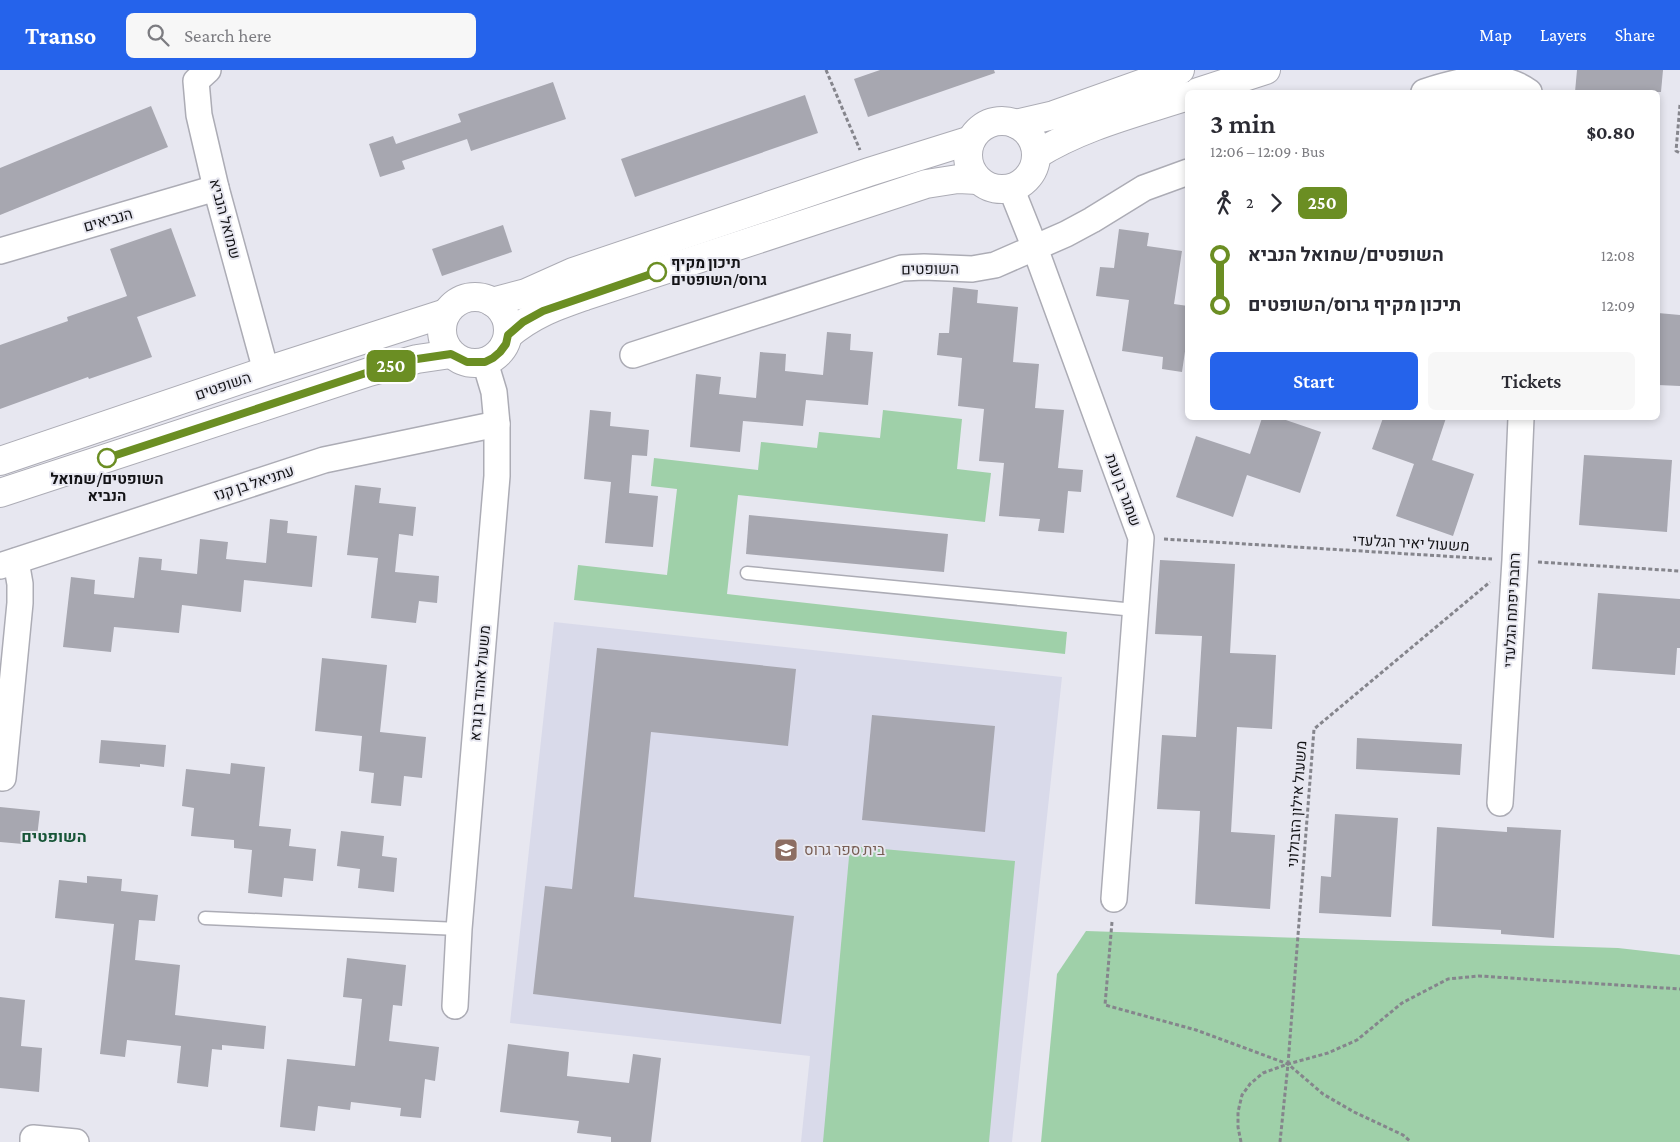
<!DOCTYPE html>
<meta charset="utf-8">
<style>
body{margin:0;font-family:"Crimson Pro",Heebo,serif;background:#f7f7f7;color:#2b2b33;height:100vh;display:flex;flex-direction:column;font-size:19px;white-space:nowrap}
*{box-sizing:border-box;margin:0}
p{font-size:16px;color:#7c7c81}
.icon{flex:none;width:28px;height:28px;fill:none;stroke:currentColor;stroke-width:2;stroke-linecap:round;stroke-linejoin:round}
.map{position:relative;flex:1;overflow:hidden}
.details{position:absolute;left:1185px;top:20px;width:475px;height:330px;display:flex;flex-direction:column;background:#fff;border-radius:8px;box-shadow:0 2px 8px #0003}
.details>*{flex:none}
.badge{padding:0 10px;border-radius:8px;font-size:18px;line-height:32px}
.map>.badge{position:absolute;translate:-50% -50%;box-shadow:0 0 0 2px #fff}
.legs{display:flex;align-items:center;gap:8px;height:55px;padding:0 25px;font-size:16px}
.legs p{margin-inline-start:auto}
.headline{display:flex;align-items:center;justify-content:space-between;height:85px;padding:0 25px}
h1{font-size:28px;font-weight:600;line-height:38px}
.cta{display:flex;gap:10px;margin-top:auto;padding:10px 25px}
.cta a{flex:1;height:58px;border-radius:8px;background:#2563eb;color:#fff;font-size:20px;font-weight:600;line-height:58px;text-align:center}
.cta a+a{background:#f7f7f7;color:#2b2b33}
ul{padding:0 25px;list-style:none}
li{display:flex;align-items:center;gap:18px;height:50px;font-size:19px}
li i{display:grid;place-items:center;width:8px;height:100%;margin:0 6px;background:currentColor}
li i::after{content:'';width:12px;height:12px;margin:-6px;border:4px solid;border-radius:50%;background:#fff}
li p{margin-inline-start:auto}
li:first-child i{background:linear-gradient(#0000 50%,currentColor 0)}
li:last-child i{background:linear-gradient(currentColor 50%,#0000 0)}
header{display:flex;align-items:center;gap:30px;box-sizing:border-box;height:70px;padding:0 25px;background:#2563eb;color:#fff}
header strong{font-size:24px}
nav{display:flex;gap:28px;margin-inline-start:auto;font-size:18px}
.search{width:350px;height:45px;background:#f7f7f7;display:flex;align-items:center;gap:12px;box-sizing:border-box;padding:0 18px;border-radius:8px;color:#7c7c81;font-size:19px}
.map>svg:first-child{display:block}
.built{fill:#d9daea}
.green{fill:#9fd0a9}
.building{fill:#a7a7b0}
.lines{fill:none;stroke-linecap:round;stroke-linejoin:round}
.service-casing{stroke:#acacb5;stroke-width:15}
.minor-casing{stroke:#acacb5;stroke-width:28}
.tertiary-casing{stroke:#acacb5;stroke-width:30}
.path{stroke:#85858c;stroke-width:3;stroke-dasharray:4 2.5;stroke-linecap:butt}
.service{stroke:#fff;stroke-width:12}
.minor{stroke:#fff;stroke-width:25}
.tertiary{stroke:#fff;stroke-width:28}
.line-1-casing{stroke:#fff;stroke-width:11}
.line-1{stroke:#6b8e23;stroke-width:8}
.stop-1-dot{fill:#fff;stroke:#6b8e23;stroke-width:2.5}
.labels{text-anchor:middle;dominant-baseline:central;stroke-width:4;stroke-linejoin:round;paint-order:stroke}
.street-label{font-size:15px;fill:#131316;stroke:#e7e7f0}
.stop-label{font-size:15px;font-weight:bold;fill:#131316;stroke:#e7e7f0;text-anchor:start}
.education-label{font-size:15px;fill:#785e54;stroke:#e7e7f0;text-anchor:start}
.neighbourhood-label{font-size:16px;font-weight:bold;fill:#175537;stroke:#e7e7f0}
</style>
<header>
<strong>Transo</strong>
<div class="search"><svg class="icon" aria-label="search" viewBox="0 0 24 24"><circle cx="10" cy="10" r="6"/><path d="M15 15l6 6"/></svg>Search here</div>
<nav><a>Map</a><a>Layers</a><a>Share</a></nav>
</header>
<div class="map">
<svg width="1680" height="1072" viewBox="0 0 1680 1072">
<rect width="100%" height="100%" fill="#e7e7f0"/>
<!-- built -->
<path class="built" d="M554,552l508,55 -50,465h-211l9,-86 -300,-33z"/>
<!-- green -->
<g class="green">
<path d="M883,340l79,9 -5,50 34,4 -6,49 -247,-27 -11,99 340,38 -2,22 -491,-54 4,-35 89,10 10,-86 -26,-3 3,-28 104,12 3,-28 56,6 2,-16 61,6z"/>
<path d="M850,776l165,15 -26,281h-166z"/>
<path d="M1086,861l532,17 62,7v187h-639l16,-168z"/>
</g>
<!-- building -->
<g class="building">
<path d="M880,0h114l1,3 -127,44 -14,-38z"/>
<path d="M1577,0h86l-2,22h-86z"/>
<path d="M553,12l13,37 -95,32 -4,-12 -65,22 3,8 -25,8 -11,-33 24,-8 3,8 65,-22 -3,-8z"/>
<path d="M805,25l13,38 -183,64 -14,-38z"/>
<path d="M151,36l17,41 -168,68v-47z"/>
<path d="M503,155l9,27 -70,24 -10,-27z"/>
<path d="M171,158l25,68 -59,21 15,40 -63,22 -1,-2 -88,32v-64l68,-24 -1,-4 60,-21 -17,-47z"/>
<path d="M1119,159l30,4 -2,13 35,5 -8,53 14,2v25l-6,41 -20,-3 1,-12 -41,-6 7,-51 -33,-4 4,-29 14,1z"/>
<path d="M953,217l25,3 -1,13 41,4 -5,55 26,2 -4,44 29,2 -6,58 25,2 -2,22 -13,-1 -4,42 -26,-2 2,-12 -41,-3 5,-53 -25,-2 5,-52 -26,-3 4,-48 -25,-3 2,-22h10z"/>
<path d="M1658,243l22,2v71l-22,-1z"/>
<path d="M827,262l24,2 -1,16 23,2 -5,53 -62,-5 -3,26 -60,-5 -3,31 -50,-5 6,-73 25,3 -2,17 37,4 4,-46 26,2 -1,17 38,4z"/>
<path d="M590,340l21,2 -1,14 39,4 -2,26 -15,-1 -3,38 29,3 -5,51 -48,-4 6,-61 -27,-3z"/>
<path d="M1262,348h18l41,14 -21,61 -53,-18 -14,42 -57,-20 20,-61 54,18z"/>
<path d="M1383,348h63l-14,42 42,14 -21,62 -57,-20 18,-52 -42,-15z"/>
<path d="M1584,385l88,5 -5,72 -88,-7z"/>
<path d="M355,415l26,3 -2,15 37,4 -3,29 -14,-2 -4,38 44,4 -2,27 -18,-2 -3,22 -45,-5 7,-60 -31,-3z"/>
<path d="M749,445l199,19 -4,38 -198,-18z"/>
<path d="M270,449l18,2 -1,12 30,3 -5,51 -68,-7 -3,32 -59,-7 -3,28 -65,-6 -3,25 -48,-5 8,-70 24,3 -1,14 40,4 5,-41 23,2 -1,11 36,4 3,-35 28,3 -2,17 40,4z"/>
<path d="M1160,490l75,4 -5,89 46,2 -4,74 -35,-2 -6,105 44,3 -5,74 -75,-5 5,-93 -43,-2 5,-74 34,2 6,-101 -47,-2z"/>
<path d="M1598,523l82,6v49h-3l-2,27 -83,-6z"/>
<path d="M597,578l199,21 -8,77 -137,-14 -17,165 160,19 -13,108 -248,-30 12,-108 27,3z"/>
<path d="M322,588l65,7 -7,67 46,5 -4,41 -18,-2 -3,30 -30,-3 3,-30 -15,-2 3,-35 -47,-5z"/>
<path d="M872,645l123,11 -10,106 -123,-12z"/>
<path d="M1357,668l105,6 -2,31 -104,-6z"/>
<path d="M101,670l65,5 -2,22 -24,-3v3l-41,-4z"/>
<path d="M231,693l34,4 -6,59 32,3 -2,17 27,3 -3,32 -29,-3 -2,19 -34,-4 4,-43 -18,-2v-8l-43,-4 3,-28 -12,-2 4,-37 44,5z"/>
<path d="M0,737l40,4 -3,26 -13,-1 -1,8 -23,-2z"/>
<path d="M1335,744l63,4 -7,99 -72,-4 2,-37 10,1z"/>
<path d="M1437,757l70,5v-5l54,3 -7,108 -53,-4v-4l-69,-4z"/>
<path d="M341,761l43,5 -2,20 15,2 -3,34 -36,-4 2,-19 -23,-3z"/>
<path d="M87,806l35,3 -1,12 37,4 -3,26 -16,-1 -4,40 45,5 -5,50 91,11 -2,23 -42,-4v5l-10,-1 -4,38 -31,-4 4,-37 -54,-6 -2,17 -25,-3 14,-130 -59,-6 4,-38 28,3z"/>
<path d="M347,888l59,7 -4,41 -9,-1 -4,36 50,6 -4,34 -10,-2 -4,39 -21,-2 1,-8 -50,-6 -1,8 -32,-4 -3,25 -35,-4 7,-68 68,7 7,-67 -19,-2z"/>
<path d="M0,927l25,3 -4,46 21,2 -3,44 -39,-4z"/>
<path d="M508,974l61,8 -2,24 62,7 4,-29 28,4 -10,84h-40v-5l-34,-4 2,-12 -79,-9z"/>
</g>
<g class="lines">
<!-- service casing -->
<g class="service-casing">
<g id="service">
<path d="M747,503l388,37"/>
<path d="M205,848l254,11"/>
</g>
</g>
<!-- minor casing -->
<g class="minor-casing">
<g id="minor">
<path d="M208,0l-12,11 3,34 17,73 50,183"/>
<path d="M1424,22c36,-12 76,-22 105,0"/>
<path d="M1011,118l24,60 106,290 -27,361"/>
<path d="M0,181l216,-63"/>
<path d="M633,285l269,-87 22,-1 48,2 23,-4 71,-31 26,-14 52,-32 44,-16"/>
<path d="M0,496l324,-106 173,-36"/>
<path d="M3,708l17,-175v-19l-4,-23"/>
<path d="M1500,733l15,-243 6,-142"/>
<path d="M455,936l4,-77 38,-453v-52l-3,-32 -9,-30"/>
<path d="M33,1072v-4l43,4"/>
</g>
</g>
<!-- tertiary casing -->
<g class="tertiary-casing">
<g id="tertiary">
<path d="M1198,22l68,-22"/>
<circle cx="1002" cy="85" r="34"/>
<path d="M1016,54l38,-9 126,-45"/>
<path d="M1036,85c46,-29 100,-42 152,-59"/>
<circle cx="475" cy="260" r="33"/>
<path d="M492,232l34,-9 47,-21 296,-100 102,-32"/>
<path d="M508,265c25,-21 46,-28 77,-39l341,-112 32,-5 20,1"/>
<path d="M0,391l266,-90 180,-58"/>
<path d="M0,423l369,-121 48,-13 34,-5"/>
</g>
</g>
<!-- path -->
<g class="path">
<path d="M826,0l34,80"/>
<path d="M1680,35l-4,46 4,2"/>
<path d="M1164,469l328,20"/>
<path d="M1538,492l142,9"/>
<path d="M1112,852l-7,83 91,25 92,34 35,30 31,18 49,23 8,7"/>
<path d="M1241,1072l-3,-15v-15l4,-17 8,-11 13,-11 25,-9 40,-11 29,-13 45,-37 46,-24 31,-3 201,13"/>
<path d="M1280,1072l8,-78 26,-335 176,-147"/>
</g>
<!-- service -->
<use href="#service" class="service"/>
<!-- minor -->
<use href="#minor" class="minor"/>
<!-- tertiary -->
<use href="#tertiary" class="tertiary"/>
</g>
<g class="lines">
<!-- line-1 casing -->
<g class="line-1-casing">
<path id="line-1" d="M107,388l262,-86 48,-13 34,-5 16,8h18l8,-4 7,-6 6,-8 2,-9 15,-13 20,-11 114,-39"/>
</g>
<!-- line-1 -->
<use href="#line-1" class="line-1"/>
</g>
<!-- icons -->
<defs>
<g id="school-square" transform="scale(1.25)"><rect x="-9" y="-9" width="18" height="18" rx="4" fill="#8d6e63" stroke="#e7e7f0"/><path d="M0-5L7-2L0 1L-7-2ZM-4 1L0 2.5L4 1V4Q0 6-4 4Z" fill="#fff"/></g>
</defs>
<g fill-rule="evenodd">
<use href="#school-square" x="786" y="780"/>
</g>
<!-- markers -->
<g class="stop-1-dot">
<circle cx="657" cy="202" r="9"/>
<circle cx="107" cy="388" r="9"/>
</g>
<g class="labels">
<!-- street labels -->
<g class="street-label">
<text transform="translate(225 149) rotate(75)">שמואל הנביא</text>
<text transform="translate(108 150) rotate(-16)">הנביאים</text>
<text transform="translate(930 199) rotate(-1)">השופטים</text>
<text transform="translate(223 316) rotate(-19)">השופטים</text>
<text transform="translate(254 413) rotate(-18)">עתניאל בן קנז</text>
<text transform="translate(1123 420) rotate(70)">שמגר בן ענת</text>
<text transform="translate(1411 473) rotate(3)">משעול יאיר הגלעדי</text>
<text transform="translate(1512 540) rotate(-87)">רחבת יפתח הגלעדי</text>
<text transform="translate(480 613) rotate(-85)">משעול אהוד בן גרא</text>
<text transform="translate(1297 734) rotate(-86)">משעול אילון הזבולוני</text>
</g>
<!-- stop labels -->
<g class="stop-label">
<text x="671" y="193">תיכון מקיף<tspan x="671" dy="17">גרוס/השופטים</tspan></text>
<text x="107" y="409" text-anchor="middle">השופטים/שמואל<tspan x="107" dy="17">הנביא</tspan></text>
</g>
<!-- education labels -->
<g class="education-label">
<text x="804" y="780">בית ספר גרוס</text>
</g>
<!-- neighbourhood labels -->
<g class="neighbourhood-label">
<text x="54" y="766">השופטים</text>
</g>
</g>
</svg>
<b class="badge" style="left:391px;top:296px;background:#6b8e23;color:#fff">250</b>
<section class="details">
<div class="headline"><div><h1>3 min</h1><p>12:06 – 12:09 · Bus</p></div><b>$0.80</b></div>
<div class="legs"><svg class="icon" aria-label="walk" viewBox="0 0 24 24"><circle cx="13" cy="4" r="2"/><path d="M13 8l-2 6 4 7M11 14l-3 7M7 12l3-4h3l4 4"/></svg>2<svg class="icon" aria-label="forward" viewBox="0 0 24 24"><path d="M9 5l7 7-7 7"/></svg><b class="badge" style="background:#6b8e23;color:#fff">250</b></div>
<ul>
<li><i style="color:#6b8e23"></i><b>השופטים/שמואל הנביא</b><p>12:08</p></li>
<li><i style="color:#6b8e23"></i><b>תיכון מקיף גרוס/השופטים</b><p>12:09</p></li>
</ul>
<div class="cta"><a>Start</a><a>Tickets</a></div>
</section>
</div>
